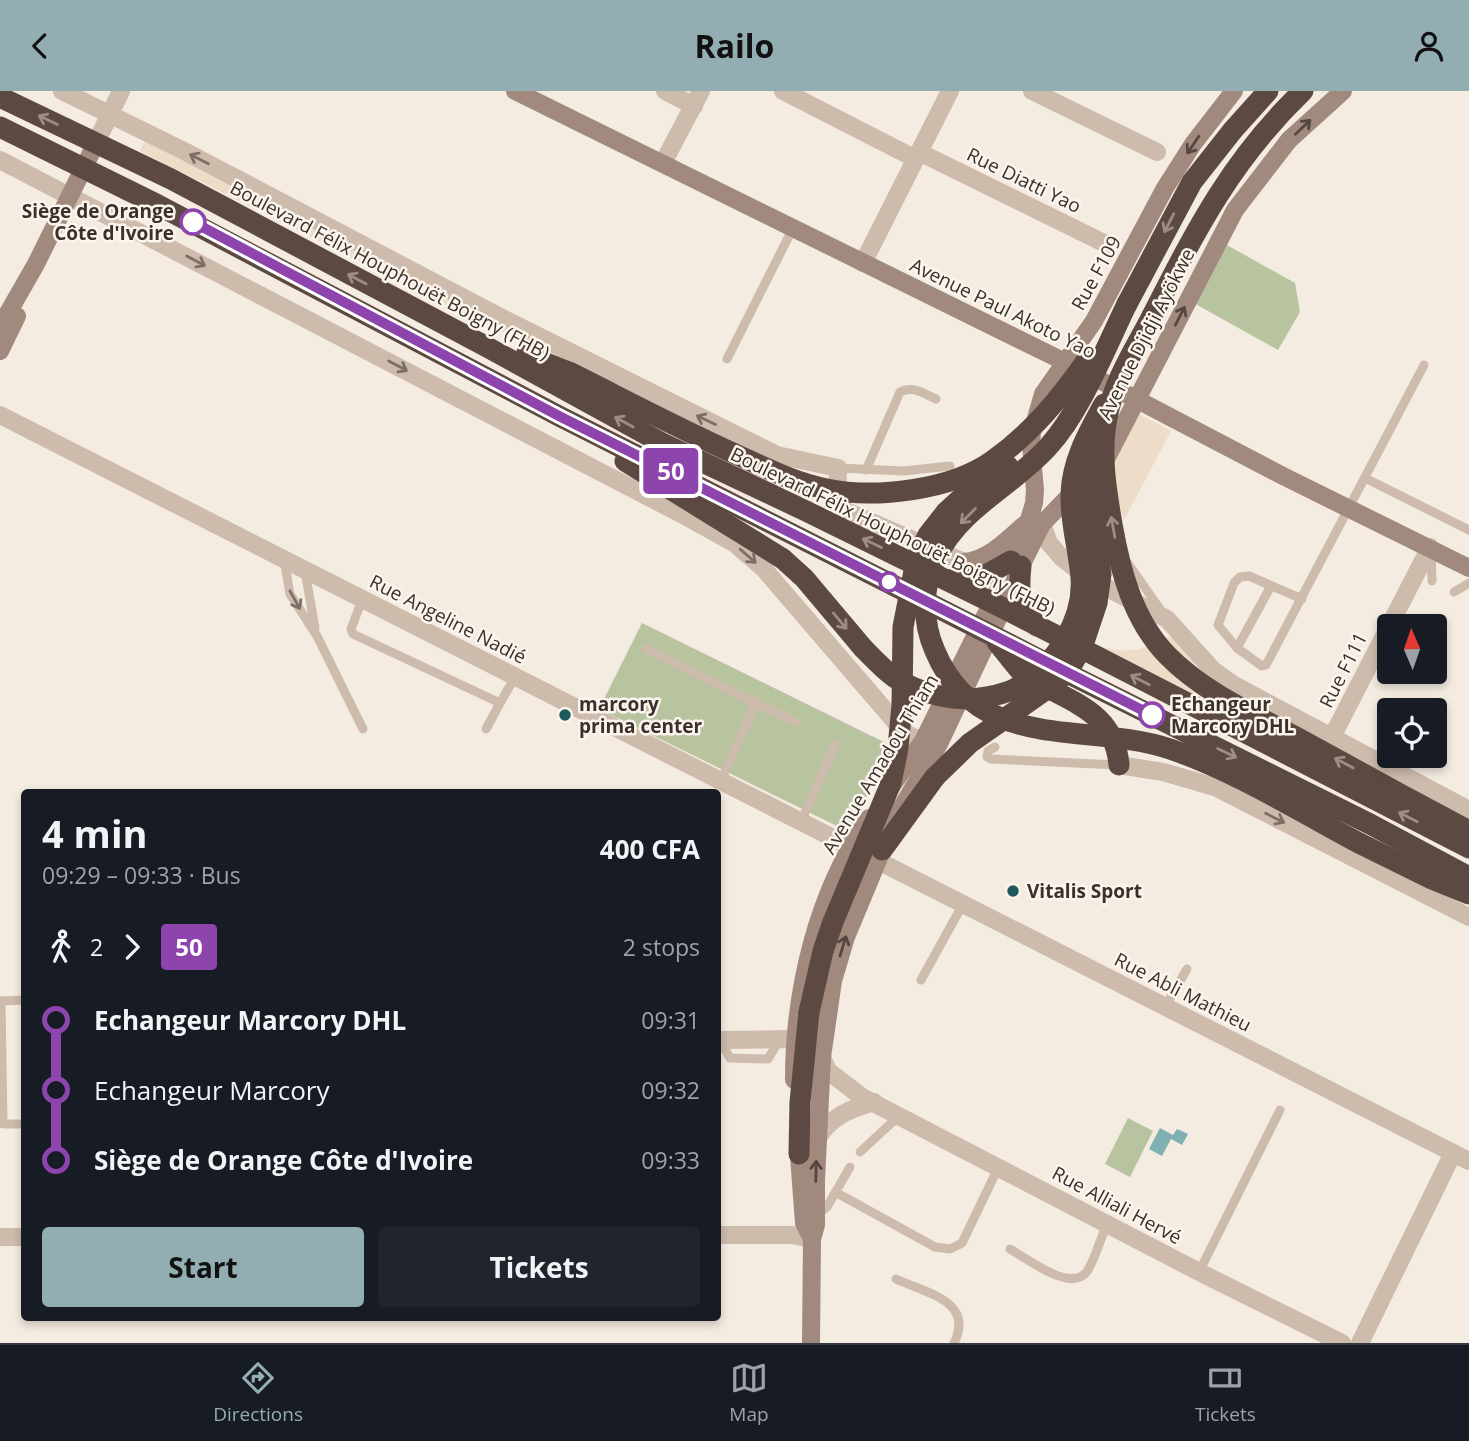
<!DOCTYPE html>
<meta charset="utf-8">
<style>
body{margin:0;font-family:"Open Sans",sans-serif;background:#20242c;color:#f1f3f6;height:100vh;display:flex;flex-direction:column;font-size:26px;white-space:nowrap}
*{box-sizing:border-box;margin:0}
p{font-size:23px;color:#9ea1a6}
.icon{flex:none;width:38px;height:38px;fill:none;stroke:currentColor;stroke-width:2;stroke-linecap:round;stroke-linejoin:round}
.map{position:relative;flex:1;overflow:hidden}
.sheet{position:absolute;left:21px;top:698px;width:700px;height:532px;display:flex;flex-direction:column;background:#171b24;border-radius:7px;box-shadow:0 4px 10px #0003}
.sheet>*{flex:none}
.badge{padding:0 14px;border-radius:5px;font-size:24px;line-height:46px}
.needle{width:46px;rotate:358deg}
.tools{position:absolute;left:1377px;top:523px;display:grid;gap:14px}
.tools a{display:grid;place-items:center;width:70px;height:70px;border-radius:7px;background:#171b24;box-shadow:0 4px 10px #0003;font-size:35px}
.map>.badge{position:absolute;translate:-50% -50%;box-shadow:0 0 0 4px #fff}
.legs{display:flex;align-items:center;gap:10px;height:77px;padding:0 21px;font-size:23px}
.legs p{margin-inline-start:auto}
.headline{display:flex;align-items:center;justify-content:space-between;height:119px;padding:0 21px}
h1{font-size:38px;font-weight:700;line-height:52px}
.cta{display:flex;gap:14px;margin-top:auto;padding:14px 21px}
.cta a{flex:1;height:80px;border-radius:7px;background:#92aeb2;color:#111;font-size:28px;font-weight:700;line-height:80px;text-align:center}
.cta a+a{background:#20242c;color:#f1f3f6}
ul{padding:0 21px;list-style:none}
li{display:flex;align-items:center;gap:24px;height:70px;font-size:26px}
li i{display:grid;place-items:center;width:10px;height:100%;margin:0 9px;background:currentColor}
li i::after{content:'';width:18px;height:18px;margin:-9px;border:5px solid;border-radius:50%;background:#171b24}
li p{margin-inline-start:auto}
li:first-child i{background:linear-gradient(#0000 50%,currentColor 0)}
li:last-child i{background:linear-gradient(currentColor 50%,#0000 0)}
header{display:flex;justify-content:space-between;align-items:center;height:91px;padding:0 21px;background:#92aeb2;color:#111;font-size:32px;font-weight:700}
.tab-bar{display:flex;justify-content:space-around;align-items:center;height:98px;border-top:2px solid #363941;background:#171b24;font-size:19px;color:#9ea1a6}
.tab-bar a{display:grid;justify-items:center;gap:4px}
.tab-bar .selected{color:#92aeb2}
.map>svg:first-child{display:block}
.green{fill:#b8c4a0}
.plaza{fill:#ecdcc8}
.water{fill:#7fb0b2}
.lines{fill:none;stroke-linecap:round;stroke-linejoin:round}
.lane{stroke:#cdbbac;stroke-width:9}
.street{stroke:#cdbbac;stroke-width:18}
.secondary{stroke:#a18a7d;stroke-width:18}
.highway{stroke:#5c4a42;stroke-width:21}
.highway-bridge{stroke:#5c4a42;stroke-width:21}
.oneway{stroke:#9c8e87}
.oneway2{stroke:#544640}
.oneway3{stroke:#7d6f65}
.line-1-casing{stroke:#fff;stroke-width:16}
.line-1{stroke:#8e44ad;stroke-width:10}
.stop-1-dot{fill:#fff;stroke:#8e44ad;stroke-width:3.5}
.poi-dot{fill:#1f5a5e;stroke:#fbf5ee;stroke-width:2.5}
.labels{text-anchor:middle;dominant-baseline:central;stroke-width:5;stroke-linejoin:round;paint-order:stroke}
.street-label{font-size:19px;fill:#3b302b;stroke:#fbf5ee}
.stop-label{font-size:19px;font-weight:bold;fill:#3b302b;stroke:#fbf5ee;text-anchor:end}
.poi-label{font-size:19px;font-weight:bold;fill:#3b302b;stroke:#fbf5ee;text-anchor:start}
</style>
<header><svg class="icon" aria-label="back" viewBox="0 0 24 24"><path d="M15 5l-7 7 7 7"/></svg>Railo<svg class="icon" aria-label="person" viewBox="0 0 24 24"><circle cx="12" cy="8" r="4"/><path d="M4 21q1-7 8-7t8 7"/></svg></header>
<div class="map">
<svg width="1469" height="1252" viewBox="0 0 1469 1252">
<rect width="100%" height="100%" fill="#f4ebe1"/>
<!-- green -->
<g class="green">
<path d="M1225,153l70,39 5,29 -22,38 -86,-48z"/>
<path d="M642,532l250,123 -43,86 -250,-123z"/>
<path d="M1128,1027l25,13 -23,46 -25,-13z"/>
</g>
<!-- plaza -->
<g class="plaza">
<path d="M145,50l427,219 -2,4 -114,-54 -316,-159z"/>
<path d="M1137,322l34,18 -47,89 -8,-23 -5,-27z"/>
<path d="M1173,545l37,45 -12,21 -105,-56 31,5 16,-2z"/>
</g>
<!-- water -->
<path class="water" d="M1160,1037l13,7 4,-6 11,5 -6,11 -11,-6 -9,17 -13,-7z"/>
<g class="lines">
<!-- lane -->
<g class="lane">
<path d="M727,268l66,-131"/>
<path d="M838,377l65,3 47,-5"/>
<path d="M866,379l34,-78c13,-7 24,2 36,7"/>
<path d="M1365,387l104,52"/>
<path d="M1431,460l1,30"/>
<path d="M284,468l6,35 27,42 46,93"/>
<path d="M1127,471l35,50"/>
<path d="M305,480l10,57"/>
<path d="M1454,501l15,-9"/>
<path d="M1302,508l-53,-23 -9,1 -6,6 -16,42 19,23 25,18 4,-1 158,-300"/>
<path d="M362,509l-11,29 2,5 147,69 15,-26"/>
<path d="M1237,557l34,-62"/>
<path d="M646,558l149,73"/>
<path d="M486,638l14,-26"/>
<path d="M995,656l-7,4 -1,6 4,2 127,6"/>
<path d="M721,690l35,-79"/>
<path d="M801,731l34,-77"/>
<path d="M921,889l42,-76"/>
<path d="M24,909l-23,1 2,123h21"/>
<path d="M1165,916l22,-38"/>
<path d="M720,949l10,18 38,1 12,-20"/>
<path d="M860,1061l40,-37"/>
<path d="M837,1102l98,54 15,2 12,-6 37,-77"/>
<path d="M817,1124l10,-8 23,-40"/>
<path d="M1010,1158c18,10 63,46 78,21 8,-14 13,-32 19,-47"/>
<path d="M1199,1181l81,-162"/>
<path d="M896,1188c30,14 79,22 58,64"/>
</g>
<!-- street -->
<g class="street">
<path d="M62,0l124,61 318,167 273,136 61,13c0,15 -3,32 8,43l118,51 9,13"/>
<path d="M665,0l29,15"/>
<path d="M783,0l133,68"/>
<path d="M1032,0l125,61"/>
<path d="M96,52l25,-52"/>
<path d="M919,61l191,94"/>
<path d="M0,69l687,357 47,26 30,26 139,162 9,6 24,7"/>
<path d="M663,72l38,-72"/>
<path d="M863,172l87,-172"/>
<path d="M0,324l1469,746"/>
<path d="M1042,433l7,19 12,14 25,20 81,42 46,51 21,15 235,125"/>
<path d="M1331,648l99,-192"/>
<path d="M1119,674l44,7 52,15 254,130"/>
<path d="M718,949l77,-1"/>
<path d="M822,966l6,14 34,26 345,179 135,67"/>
<path d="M817,1048c14,-23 33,-30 57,-37"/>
<path d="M718,1144h74l20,4"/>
<path d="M0,1146h24"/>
<path d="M1360,1252l93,-190"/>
</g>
<!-- secondary -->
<g class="secondary">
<path d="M515,0l550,271 218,114 186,92"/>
<path d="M0,236l36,-63 60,-121"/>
<path d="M0,260l17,-35"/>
<path d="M1105,370l130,-251 54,-70 54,-49"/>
<path d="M1010,470l19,-41 5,-17 1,-13 -4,-45 1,-13 11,-38 51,-73 71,-133 28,-44 41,-53"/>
<path d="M964,471c24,-2 43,-22 60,-37"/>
<path d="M891,696l32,-46 75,-151"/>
<path d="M794,989c0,-90 23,-188 75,-262"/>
<path d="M798,1052l6,80 8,16"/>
<path d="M811,1252l1,-104 4,-14v-45l6,-123 11,-76 13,-44 50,-120 43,-73 64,-136 18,-42 21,-42 35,-36"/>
</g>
<!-- highway -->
<g class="highway">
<path d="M0,6l171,82 316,168 175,96 144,68 197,97 466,240"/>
<path d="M0,36l158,78 401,211 476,241 335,167 99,53"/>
<path d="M1127,213l65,-122 41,-52 35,-39"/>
<path d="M1152,225c44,-86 79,-156 151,-225"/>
<path d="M526,264l45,18"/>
<path d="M625,370l158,98 21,19 59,70"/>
<path d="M1021,475c-3,28 -2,37 16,60"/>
<path d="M947,489l35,-3 29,-16"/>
<path d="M997,551c9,11 18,24 28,34 5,4 13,7 19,10 38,20 71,32 75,79"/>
<path d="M1359,752l73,36 37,15"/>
<path d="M882,759l53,-73"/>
<path d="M799,1063l1,-52 9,-90"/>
</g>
<!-- highway-bridge -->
<g class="highway-bridge">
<path d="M1127,213c-22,45 -46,107 -79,143 -36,40 -87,60 -112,111 -14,29 -14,64 -1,93 43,103 149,70 235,98 65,22 129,62 189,94"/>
<path d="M1152,225c-17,33 -39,66 -45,102 -7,35 -1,71 5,106 8,46 21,96 55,131 35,36 84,58 129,82 58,32 115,63 173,94"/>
<path d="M571,282c54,27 107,55 162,80 31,14 61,30 94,36 49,10 124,1 165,-28 40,-28 69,-64 97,-104"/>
<path d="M863,557c10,10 20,21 31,29 25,17 63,26 92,20 12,-2 25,-5 35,-12 35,-21 63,-66 60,-107 -2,-28 -11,-56 -10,-84 1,-33 17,-61 33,-90"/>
<path d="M935,686l35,-34 87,-61 16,-19 10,-18 14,-42 4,-29 -13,-79 2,-47"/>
<path d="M809,921l14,-61 10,-29 58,-139 7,-35 4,-43 1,-78 13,-66 12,-26 18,-23 25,-23 37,-23"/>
</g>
</g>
<!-- one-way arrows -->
<defs><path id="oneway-shaft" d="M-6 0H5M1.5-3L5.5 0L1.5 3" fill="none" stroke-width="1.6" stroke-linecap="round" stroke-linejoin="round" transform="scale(1.75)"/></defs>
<g class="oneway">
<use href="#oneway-shaft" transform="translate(48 29) rotate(-155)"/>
<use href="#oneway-shaft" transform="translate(1169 132) rotate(117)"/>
<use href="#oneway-shaft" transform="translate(357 188) rotate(-152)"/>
<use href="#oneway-shaft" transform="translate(624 331) rotate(-151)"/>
<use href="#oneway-shaft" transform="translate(968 425) rotate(135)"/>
<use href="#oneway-shaft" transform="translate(1113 436) rotate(-100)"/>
<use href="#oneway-shaft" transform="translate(872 452) rotate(-154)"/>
<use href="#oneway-shaft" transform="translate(840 530) rotate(50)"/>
<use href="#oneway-shaft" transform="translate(1140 589) rotate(-153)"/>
<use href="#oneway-shaft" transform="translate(1227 662) rotate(26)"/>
<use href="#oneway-shaft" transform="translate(1344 672) rotate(-152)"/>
<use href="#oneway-shaft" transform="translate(1408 726) rotate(-153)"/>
</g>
<g class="oneway2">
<use href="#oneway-shaft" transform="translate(1303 36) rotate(-44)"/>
<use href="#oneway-shaft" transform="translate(1193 54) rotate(124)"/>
<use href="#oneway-shaft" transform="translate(1180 225) rotate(-63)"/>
<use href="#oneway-shaft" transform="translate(843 855) rotate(-73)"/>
<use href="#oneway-shaft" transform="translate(816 1080) rotate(-89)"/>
</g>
<g class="oneway3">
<use href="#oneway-shaft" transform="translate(199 68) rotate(-153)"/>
<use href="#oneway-shaft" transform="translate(196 170) rotate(28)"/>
<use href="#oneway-shaft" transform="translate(398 275) rotate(28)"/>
<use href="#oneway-shaft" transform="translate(706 329) rotate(-154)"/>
<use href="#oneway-shaft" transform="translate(748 465) rotate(41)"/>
<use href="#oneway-shaft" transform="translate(295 509) rotate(61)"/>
<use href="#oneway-shaft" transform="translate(1275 727) rotate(27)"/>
</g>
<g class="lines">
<!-- line-1 casing -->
<g class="line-1-casing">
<path id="line-1" d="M193,131l366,194 593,299"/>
</g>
<!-- line-1 -->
<use href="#line-1" class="line-1"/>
</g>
<!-- markers -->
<g class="stop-1-dot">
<circle cx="193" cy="131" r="12"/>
<circle cx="889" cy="491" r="9"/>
<circle cx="1152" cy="624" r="12"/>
</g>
<g class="poi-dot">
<circle cx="565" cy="624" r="7"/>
<circle cx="1013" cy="800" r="7"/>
</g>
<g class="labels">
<!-- street labels -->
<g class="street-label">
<text transform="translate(1024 89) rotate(26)">Rue Diatti Yao</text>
<text transform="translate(390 179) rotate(28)">Boulevard Félix Houphouët Boigny (FHB)</text>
<text transform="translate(1096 182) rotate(-61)">Rue F109</text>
<text transform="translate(1003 217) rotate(26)">Avenue Paul Akoto Yao</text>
<text transform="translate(1146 243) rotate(-63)">Avenue Djidji Ayökwe</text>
<text transform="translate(893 440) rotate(26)">Boulevard Félix Houphouët Boigny (FHB)</text>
<text transform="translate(448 528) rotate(27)">Rue Angeline Nadié</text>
<text transform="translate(1343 579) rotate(-63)">Rue F111</text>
<text transform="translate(880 673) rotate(-59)">Avenue Amadou Thiam</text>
<text transform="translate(1183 901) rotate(27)">Rue Abli Mathieu</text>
<text transform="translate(1117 1114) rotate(28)">Rue Alliali Hervé</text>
</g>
<!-- stop labels -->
<g class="stop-label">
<text x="174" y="120">Siège de Orange<tspan x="174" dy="22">Côte d'Ivoire</tspan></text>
<text x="1171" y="613" text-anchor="start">Echangeur<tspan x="1171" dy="22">Marcory DHL</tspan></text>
</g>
<!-- poi labels -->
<g class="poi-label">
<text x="579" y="613">marcory<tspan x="579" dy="22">prima center</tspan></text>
<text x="1027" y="800">Vitalis Sport</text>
</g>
</g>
</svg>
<div class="tools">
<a><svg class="needle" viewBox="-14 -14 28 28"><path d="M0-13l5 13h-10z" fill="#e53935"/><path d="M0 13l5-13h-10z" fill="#9ea1a6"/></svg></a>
<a><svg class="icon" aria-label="locate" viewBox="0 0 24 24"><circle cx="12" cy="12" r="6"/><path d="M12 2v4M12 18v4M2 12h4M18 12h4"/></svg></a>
</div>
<b class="badge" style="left:671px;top:380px;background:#8e44ad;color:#fff">50</b>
<section class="sheet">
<div class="headline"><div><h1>4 min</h1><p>09:29 – 09:33 · Bus</p></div><b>400 CFA</b></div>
<div class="legs"><svg class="icon" aria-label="walk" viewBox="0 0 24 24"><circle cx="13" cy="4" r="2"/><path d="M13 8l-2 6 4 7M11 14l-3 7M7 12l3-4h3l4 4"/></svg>2<svg class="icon" aria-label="forward" viewBox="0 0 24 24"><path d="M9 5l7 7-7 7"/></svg><b class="badge" style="background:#8e44ad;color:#fff">50</b><p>2 stops</p></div>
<ul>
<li><i style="color:#8e44ad"></i><b>Echangeur Marcory DHL</b><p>09:31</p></li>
<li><i style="color:#8e44ad"></i><span>Echangeur Marcory</span><p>09:32</p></li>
<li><i style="color:#8e44ad"></i><b>Siège de Orange Côte d'Ivoire</b><p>09:33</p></li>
</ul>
<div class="cta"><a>Start</a><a>Tickets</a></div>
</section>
</div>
<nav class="tab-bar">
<a class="selected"><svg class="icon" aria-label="directions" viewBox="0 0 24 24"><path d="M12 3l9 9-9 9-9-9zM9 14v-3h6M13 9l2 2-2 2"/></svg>Directions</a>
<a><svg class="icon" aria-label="map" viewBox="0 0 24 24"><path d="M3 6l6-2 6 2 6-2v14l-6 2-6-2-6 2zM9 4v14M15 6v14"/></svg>Map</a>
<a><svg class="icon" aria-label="tickets" viewBox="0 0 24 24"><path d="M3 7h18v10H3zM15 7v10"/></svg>Tickets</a>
</nav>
